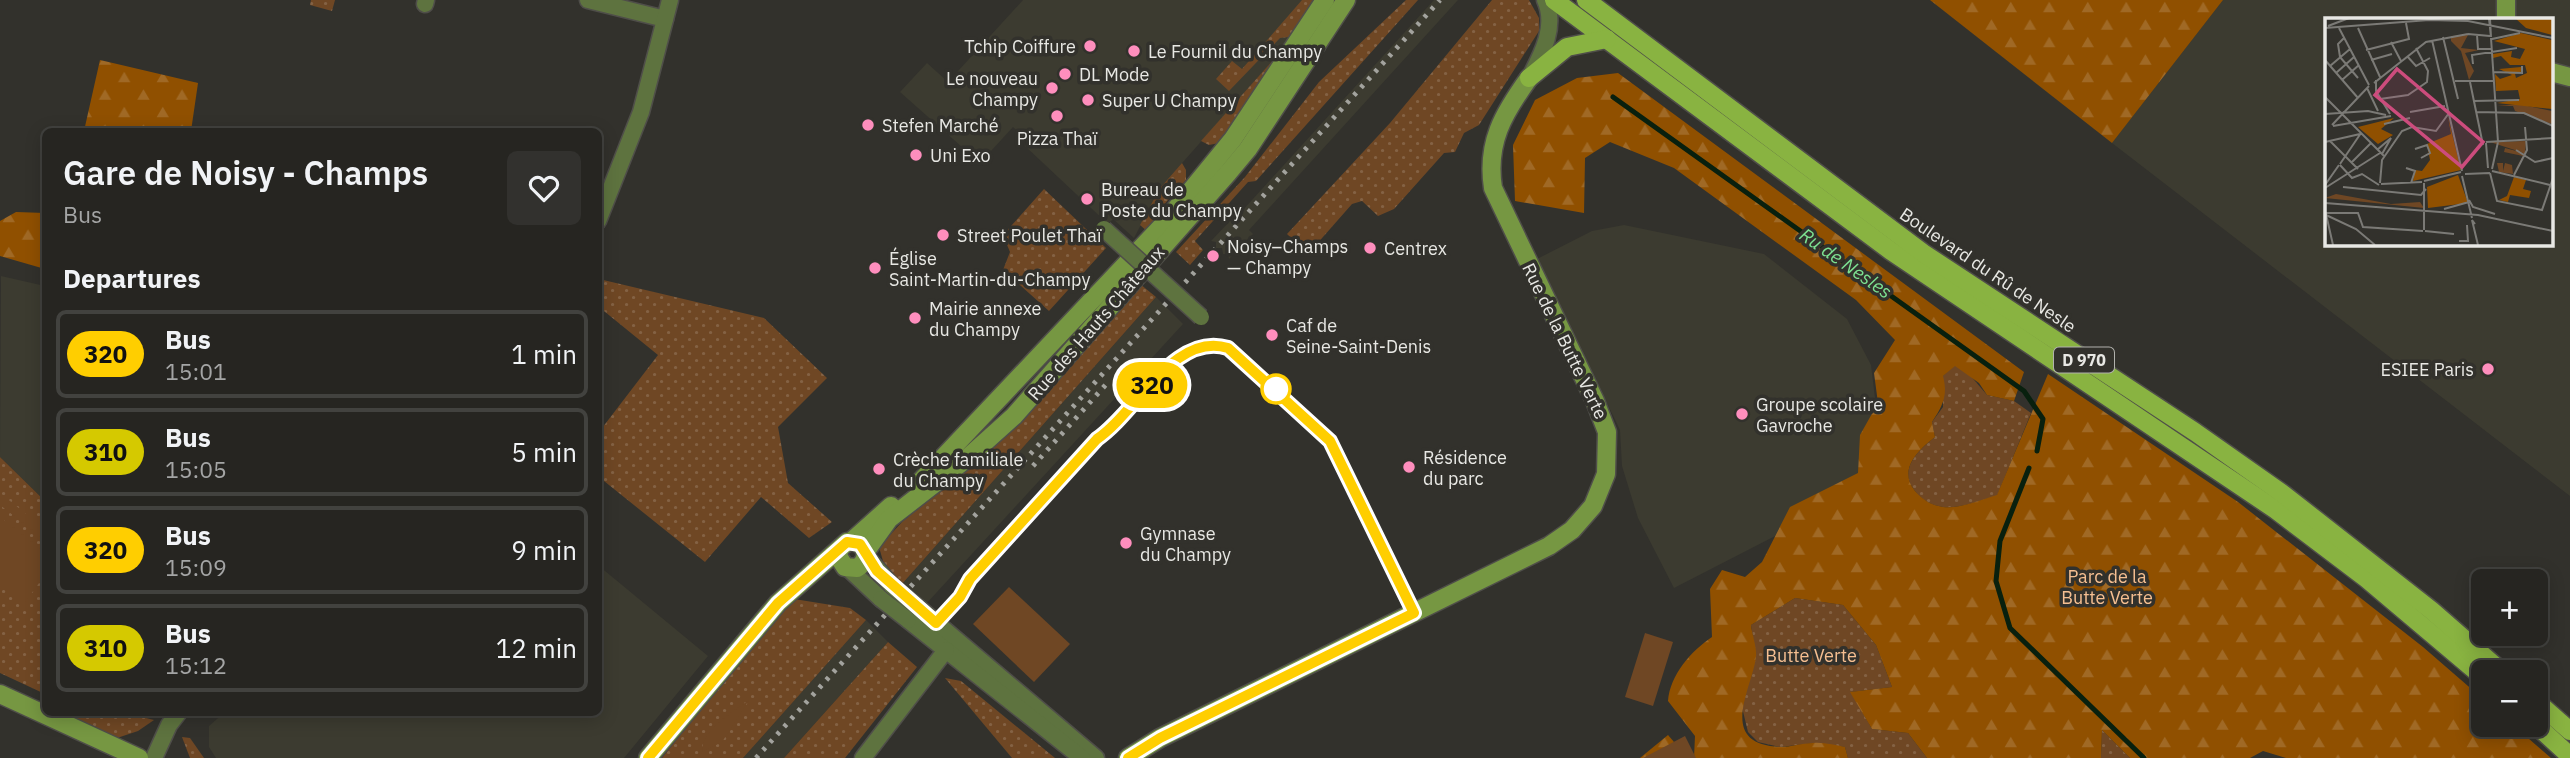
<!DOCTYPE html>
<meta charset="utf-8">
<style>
body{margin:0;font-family:"IBM Plex Sans",sans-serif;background:#32312e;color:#f1f3f6;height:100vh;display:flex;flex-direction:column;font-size:26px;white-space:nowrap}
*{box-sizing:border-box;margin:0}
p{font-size:23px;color:#a4a5a5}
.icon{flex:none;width:38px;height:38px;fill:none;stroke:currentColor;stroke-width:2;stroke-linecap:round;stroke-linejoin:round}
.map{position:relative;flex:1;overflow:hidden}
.sheet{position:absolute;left:42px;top:128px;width:560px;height:588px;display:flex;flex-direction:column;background:#262521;border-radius:10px;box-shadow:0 4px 18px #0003,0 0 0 2px #42423f}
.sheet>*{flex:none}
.badge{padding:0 14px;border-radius:23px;font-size:24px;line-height:46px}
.controls{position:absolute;left:2471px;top:569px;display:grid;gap:14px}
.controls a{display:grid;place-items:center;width:77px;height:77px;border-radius:10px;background:#262521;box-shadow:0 4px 18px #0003,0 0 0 2px #42423f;font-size:35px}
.map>.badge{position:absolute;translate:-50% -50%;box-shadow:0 0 0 4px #fff}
h2{padding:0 21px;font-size:26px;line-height:63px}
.round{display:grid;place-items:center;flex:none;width:74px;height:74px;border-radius:10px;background:#32312e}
.summary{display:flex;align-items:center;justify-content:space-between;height:119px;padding:0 21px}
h1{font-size:33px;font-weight:600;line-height:52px}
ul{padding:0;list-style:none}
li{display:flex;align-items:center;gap:21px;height:88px;margin:0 14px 10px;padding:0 7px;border:4px solid #42423f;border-radius:10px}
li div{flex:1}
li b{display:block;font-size:26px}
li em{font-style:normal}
li .badge{min-width:77px;font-weight:700;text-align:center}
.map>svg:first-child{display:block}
.built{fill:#3c3b30;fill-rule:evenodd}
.grass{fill:url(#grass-dots)}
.forest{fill:url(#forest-firs)}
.pitch{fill:#6f4724}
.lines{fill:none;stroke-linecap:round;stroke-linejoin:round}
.stream{stroke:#08200e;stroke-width:5}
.street-casing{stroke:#4f4e49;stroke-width:19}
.secondary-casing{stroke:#4f4e49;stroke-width:21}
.primary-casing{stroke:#4f4e49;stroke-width:21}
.street{stroke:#5e733f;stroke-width:16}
.secondary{stroke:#769742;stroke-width:18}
.primary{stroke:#89b341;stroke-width:18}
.rail{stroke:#a3a39e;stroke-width:5;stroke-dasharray:3.5 7;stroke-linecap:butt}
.street-bridge-casing{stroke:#4f4e49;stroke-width:19;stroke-linecap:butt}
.street-bridge{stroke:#5e733f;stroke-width:16}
.line-casing{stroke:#fff;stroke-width:16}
.line{stroke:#ffce00;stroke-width:10}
.poi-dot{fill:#fe8ebd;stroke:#32312c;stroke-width:2.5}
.stop-dot{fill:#fff;stroke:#ffce00;stroke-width:3.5}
.labels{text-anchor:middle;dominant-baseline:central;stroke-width:7;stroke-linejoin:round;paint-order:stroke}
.shield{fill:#32312c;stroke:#b1b1ad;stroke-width:2}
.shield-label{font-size:16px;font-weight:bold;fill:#e8e8e4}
.poi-label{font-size:18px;fill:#e8e8e4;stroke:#32312c;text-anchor:start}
.street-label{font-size:18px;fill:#e8e8e4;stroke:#32312c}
.park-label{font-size:18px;fill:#f6bf91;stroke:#32312c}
.water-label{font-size:19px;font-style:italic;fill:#7de191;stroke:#32312c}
.inset-road{fill:none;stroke:#7b7a76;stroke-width:2}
.view{fill:#cc4c7d;fill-opacity:0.15;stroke:#cc4c7d;stroke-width:3.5}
.inset-edge{fill:none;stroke:#e8e8e4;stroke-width:3.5}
</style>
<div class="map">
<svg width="2570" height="758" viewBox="0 0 2570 758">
<defs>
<pattern id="grass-dots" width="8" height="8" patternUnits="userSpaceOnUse" patternTransform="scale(1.75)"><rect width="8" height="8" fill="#6f4724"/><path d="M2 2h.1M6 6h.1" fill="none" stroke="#846244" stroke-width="1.8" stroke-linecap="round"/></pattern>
<pattern id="forest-firs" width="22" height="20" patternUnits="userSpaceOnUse" patternTransform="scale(1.75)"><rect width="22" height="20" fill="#905000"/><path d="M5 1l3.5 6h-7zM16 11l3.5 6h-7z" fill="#a06925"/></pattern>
</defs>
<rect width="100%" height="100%" fill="#32312c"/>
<!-- built -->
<g class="built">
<path d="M1023,0h292l-40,58 -115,130 -26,50 -21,-19 -5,5 -83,-78 4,-4 -16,-15 -33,36 -80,-71 27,-29 21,19z"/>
<path d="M1434,0h24l-209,230 4,4 -24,25 -1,-5h-5l-1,-6h-6v-6l-5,-1 19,-20 2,1z"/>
<path d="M2223,0h347v496l-458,-353zM2327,19h224v224h-224z"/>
<path d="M1624,225l140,29 83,65 24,46 4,33 -16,81 -78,54 -107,55 -36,-70 -16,-52 -2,-36 -83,-171 55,-28z"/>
<path d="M1,276l44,10v215l-45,-44z"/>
<path d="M1156,297l27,27 -257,280 -24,-20z"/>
<path d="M599,566l109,90 -84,102h-408l-7,-11v-21l16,-14h373z"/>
<path d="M866,620l22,22 -104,116h-41z"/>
</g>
<!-- grass -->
<g class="grass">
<path d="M311,0h24l-3,11 -22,-6z"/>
<path d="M1302,0h13l-26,37 -9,1 -51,53 -13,-12 16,-18 10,8z"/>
<path d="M1406,0h12l-162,181 -8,1 -53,59 8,9 -13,15 -14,-13 69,-75 74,-95z"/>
<path d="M1492,0h37l10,18v13l-60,94 -15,8 -9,19 -11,1 -50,56 -16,7 -16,-15 -10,3 -44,50 -21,-20 103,-111z"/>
<path d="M1275,58l-56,85 -10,2 -8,-4z"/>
<path d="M1182,163l4,7v10l-26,29 -11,24 -9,-8 20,-37z"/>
<path d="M1044,189l62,59 -57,63 -46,-41 7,-18 -7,-17z"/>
<path d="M599,279l165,39 63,60 -49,49 10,56 44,39 -23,16 -48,-41 -56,65 -106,-85v-45l59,-77 -59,-48z"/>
<path d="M1140,284l16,13 -254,287 -19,-23 -4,-14 23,-25 97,-82z"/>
<path d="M1955,365l8,2 24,28 27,6 17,12 -34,83c-16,4 -38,13 -54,11 -12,-2 -21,-7 -28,-16 -17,-21 2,-40 20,-54l-3,-15 11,-15v-31z"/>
<path d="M0,457l45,44v193l-45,-21z"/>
<path d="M1795,598l48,7 33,40 16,42 -41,5 21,37 36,4 19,25h-79l-3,-11 -31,-4 -34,4 -22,-5 -10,-10 -7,-29 15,-46 -5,-32z"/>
<path d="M794,599l56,9 16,12 -123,138h-81l105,-132z"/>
<path d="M888,642l29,25 -72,91h-61z"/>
<path d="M945,678l16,3 94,77h-43z"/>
<path d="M60,712l28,6 42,-4 24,6 -16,11 -21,7z"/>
<path d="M2102,730l28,28h-29z"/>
<path d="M182,737l8,1 14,20h-14z"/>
</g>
<!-- forest -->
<g class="forest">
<path d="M1930,0h293l-111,143z"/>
<path d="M100,60l98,23 -7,48h-107z"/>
<path d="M1618,73l406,299 -10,29 -27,-6 -8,-12 -24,-17 -12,10c5,19 0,30 -11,46l3,15c-18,14 -37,33 -20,54 8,9 16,14 28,16 16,2 38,-7 54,-12l51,-121 190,128 185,145 60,52v25l30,1 38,33h-265l-23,-7 -13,7h-120l-28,-28 -1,28h-174l-19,-25 -36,-4 -22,-37 42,-5 -16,-42 -33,-40 -48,-7 -44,27c1,10 6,22 5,32 -4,32 -40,87 24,90 11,0 22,-4 33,-4 10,-1 22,2 32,4l3,11h-154l1,-22 -27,-35c2,-26 23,-50 44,-64l-2,-48 12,-19 23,7 17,-15 28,-55 68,-34 2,-38 18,-32 -4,-30 21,-33 -39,-40 -182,-132 -64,-26 -25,16 -1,55 -69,-12 -2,-56 22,-45 42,-22z"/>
<path d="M16,212l29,1v56l-45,-13v-35z"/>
<path d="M1668,735l6,7 -12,16h-22z"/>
</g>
<!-- pitch -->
<g class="pitch">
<path d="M0,493l45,36v11l-45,-35z"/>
<path d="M0,517l45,35v23l-20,27 -25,-20z"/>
<path d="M1009,587l61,57 -36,38 -61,-58z"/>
<path d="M1645,633l28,9 -20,64 -28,-9z"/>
<path d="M749,700l-27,42 -20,10c-1,-22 31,-40 47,-52z"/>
<path d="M1685,736l11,22h-53z"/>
</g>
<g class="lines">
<!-- stream -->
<g class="stream">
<path d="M1613,97l411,294 19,28 -6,32"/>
<path d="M2029,468l-29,73 -4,40 14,47 134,130"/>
</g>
<!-- street casing -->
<g class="street-casing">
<g id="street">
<path d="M588,0l77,19"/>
<path d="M425,4l1,-4"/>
<path d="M1530,77c12,-23 27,-51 15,-77"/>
<path d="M598,221l43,-109 29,-112"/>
<path d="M866,556l26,30"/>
<path d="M849,569l32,30"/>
<path d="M919,608l177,150"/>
<path d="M908,620l174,138"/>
<path d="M154,758l15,-33 10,-13"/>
<path d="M863,758l83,-108"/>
</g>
</g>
<!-- secondary casing -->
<g class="secondary-casing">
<g id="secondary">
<path d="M2506,0v19"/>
<path d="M2551,72l19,5"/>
<path d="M921,481l241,-255 71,-87 92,-139"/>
<path d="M852,541l39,-35"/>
<path d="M866,551l23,-32 76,-59 49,-44 214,-243 20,-24 98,-149"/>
<path d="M0,694l139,64"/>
<path d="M648,758l130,-155 69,-61c19,-3 25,16 10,26l-12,-1 -7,-11 2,-8"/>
<path d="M1128,758l32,-20 389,-192 23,-16 21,-24 13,-32 1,-42 -12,-31 -102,-213c-7,-45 10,-74 36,-110"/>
</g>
</g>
<!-- primary casing -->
<g class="primary-casing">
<g id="primary">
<path d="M1554,0l337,251 385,259 91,69 116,98"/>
<path d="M1586,0l337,253 272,179 88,62 148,116 71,62"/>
<path d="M1529,78l38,-31 40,-8"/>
<path d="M2536,701l34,30"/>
<path d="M2535,724l35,32"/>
</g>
</g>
<!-- street -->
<use href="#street" class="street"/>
<!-- secondary -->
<use href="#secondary" class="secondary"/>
<!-- primary -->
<use href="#primary" class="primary"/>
<!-- rail -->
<g class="rail">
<path d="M1033,466l77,-86"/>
<path d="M756,758l684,-758"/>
</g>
<!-- street-bridge casing -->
<g class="street-bridge-casing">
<g id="street-bridge">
<path d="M1104,229l97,88"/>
<path d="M892,586l27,22"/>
<path d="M881,599l27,21"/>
</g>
</g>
<!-- street-bridge -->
<use href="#street-bridge" class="street-bridge"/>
</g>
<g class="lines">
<!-- line casing -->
<g class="line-casing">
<path id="line" d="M648,758l130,-155 69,-61 13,2 17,27 59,52 24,-26 10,-18 127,-140c40,-27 77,-108 131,-91l102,93 84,172 -254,125 -32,20"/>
</g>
<!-- line -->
<use href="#line" class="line"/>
</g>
<!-- markers -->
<g class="poi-dot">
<circle cx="1090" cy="46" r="7"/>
<circle cx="1134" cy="51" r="7"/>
<circle cx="1065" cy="74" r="7"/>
<circle cx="1052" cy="88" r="7"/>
<circle cx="1088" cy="100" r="7"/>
<circle cx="1057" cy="116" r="7"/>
<circle cx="868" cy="125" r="7"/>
<circle cx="916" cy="155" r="7"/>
<circle cx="1087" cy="199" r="7"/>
<circle cx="943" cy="235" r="7"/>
<circle cx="1370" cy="248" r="7"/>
<circle cx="1213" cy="256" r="7"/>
<circle cx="875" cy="268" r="7"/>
<circle cx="915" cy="318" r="7"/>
<circle cx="1272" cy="335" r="7"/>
<circle cx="2488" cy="369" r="7"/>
<circle cx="1742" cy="414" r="7"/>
<circle cx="1409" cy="467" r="7"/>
<circle cx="879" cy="469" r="7"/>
<circle cx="1126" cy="543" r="7"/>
</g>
<circle class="stop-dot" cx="1276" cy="389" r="14"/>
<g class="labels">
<!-- shield labels -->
<rect class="shield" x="2054" y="347.5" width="60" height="25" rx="5"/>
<g class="shield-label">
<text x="2084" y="360">D 970</text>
</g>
<!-- poi labels -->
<g class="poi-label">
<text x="1076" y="46" text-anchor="end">Tchip Coiffure</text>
<text x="1148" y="51">Le Fournil du Champy</text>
<text x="1079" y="74">DL Mode</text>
<text x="1038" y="78" text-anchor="end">Le nouveau<tspan x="1038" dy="21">Champy</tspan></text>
<text x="1102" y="100">Super U Champy</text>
<text x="882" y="125">Stefen Marché</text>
<text x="1057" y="138" text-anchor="middle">Pizza Thaï</text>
<text x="930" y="155">Uni Exo</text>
<text x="1101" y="189">Bureau de<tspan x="1101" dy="21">Poste du Champy</tspan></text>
<text x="957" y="235">Street Poulet Thaï</text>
<text x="1227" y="246">Noisy–Champs<tspan x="1227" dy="21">— Champy</tspan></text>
<text x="1384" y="248">Centrex</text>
<text x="889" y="258">Église<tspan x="889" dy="21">Saint-Martin-du-Champy</tspan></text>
<text x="929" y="308">Mairie annexe<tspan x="929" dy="21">du Champy</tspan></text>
<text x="1286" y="325">Caf de<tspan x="1286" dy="21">Seine-Saint-Denis</tspan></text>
<text x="2474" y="369" text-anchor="end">ESIEE Paris</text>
<text x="1756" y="404">Groupe scolaire<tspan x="1756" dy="21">Gavroche</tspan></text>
<text x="1423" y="457">Résidence<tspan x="1423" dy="21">du parc</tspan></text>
<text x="893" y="459">Crèche familiale<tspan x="893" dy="21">du Champy</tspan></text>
<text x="1140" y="533">Gymnase<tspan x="1140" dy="21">du Champy</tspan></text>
</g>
<!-- street labels -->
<g class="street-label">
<text transform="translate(1988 270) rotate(34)">Boulevard du Rû de Nesle</text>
<text transform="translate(1096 323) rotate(-49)">Rue des Hauts Châteaux</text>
<text transform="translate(1565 341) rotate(64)">Rue de la Butte Verte</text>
</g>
<!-- park labels -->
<g class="park-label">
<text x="2107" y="576">Parc de la<tspan x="2107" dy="21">Butte Verte</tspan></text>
<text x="1811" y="655">Butte Verte</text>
</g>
<!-- water labels -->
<g class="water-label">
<text transform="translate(1846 263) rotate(35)">Ru de Nesles</text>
</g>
</g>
<!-- overview -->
<g transform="translate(2325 18)">
<rect width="228" height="228" fill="#32312c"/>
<path d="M143,17l-7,13 18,2 -14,3 9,18 -5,9 -8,-29 -10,-10v-5zM197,86l30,5 -29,-4 29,6v13l-37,-13 -2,-5h-16zM201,123l-1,13 -12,20 -14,-2 -2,-9h6v8l2,-8 7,2 1,9 10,-18 -19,-4 1,-4 19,5 -34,-11zM11,176l55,10 29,-2 4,6 -99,-10z" fill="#6f4724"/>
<path d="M190,0h37v17l-26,-7zM196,15l31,7v69l-55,-6 23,-4 -2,-9 -22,1 -1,-17 5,5 12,-4 -13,-6 22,-2 2,4 -8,3 1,4 11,-5 -2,-8h-15l-9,-9 -8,2v-4l19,-3 -1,6 9,2 5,-10 -31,-8zM123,99l13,53 -48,11 2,-11 7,1 8,-11 -3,-16 24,-10zM69,100l-13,11 12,6 -15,9 -20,-17zM133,157l10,28 -40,5 -1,-21zM189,159l12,3 -3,9 8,2 -2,7 -19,-3 -2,7 -9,-2 8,-4z" fill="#905000"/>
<path class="inset-road" d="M164,1l2,18 -1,-18M104,2l39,1 85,17M3,8l21,-8M0,10l104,-8M14,10l30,57M33,10l22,49M143,16l22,2M152,17l1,14h14M118,19l15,62M19,20l-6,6 2,13 18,21M166,20l7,104 -6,27M167,21l28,-6M107,22l30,131M66,24l10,19M41,32l43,-11 -3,-16M82,38l9,10 14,-8M0,42l33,38M46,42l21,-6M148,46l-1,-9 45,-7M5,48l20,-17M168,54l29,1v-7M11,55l18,-16M17,62l17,-15M51,62v11l14,23M130,63h39M145,64l13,63M49,65l52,-41 42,-8M42,70l11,23M0,79l60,60M55,81l28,-4 19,-13 1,-11 -12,-23M149,83l45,-1M85,94l35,-6M151,94l48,1 29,13M0,96l43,-3 18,4M59,106l26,-6M7,107l37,-39M8,108l58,-10M5,123l28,28M0,124l35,-8M161,124l67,-4M161,125l2,25M90,131l12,-4 3,8 -9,5M52,132l14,-12 -9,16M191,132l19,12 18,-4M26,145l20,-20M15,146l21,-31M15,147l12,13 10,-4 17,11M81,150l9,3 -4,12M167,153l58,14M165,155l7,28 45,9 11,-32M140,156l25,-1M189,157l13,-25 -2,-23M137,158l10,42M99,163l37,-9M55,165l2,-23 20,-29 10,-4 24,4 13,-18M99,165v47M56,166l41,-2M0,167l14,-20M18,169l78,8 5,-6M0,170l55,-35M144,182l4,7 22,7M0,185l153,12 75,16M119,191l25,-7M1,195h32l5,14 60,4M1,196l7,31M1,197l30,14 19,16M150,206l-3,-4 6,25M100,213l29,3M134,223h9l-1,-16"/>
<path class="view" d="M72,51l86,73 -21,25 -87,-72z"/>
<rect width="228" height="228" class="inset-edge"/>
</g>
</svg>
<div class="controls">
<a>+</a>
<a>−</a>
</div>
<b class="badge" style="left:1152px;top:385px;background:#ffce00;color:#111">320</b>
<section class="sheet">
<div class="summary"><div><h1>Gare de Noisy - Champs</h1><p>Bus</p></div><a class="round"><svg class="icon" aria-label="heart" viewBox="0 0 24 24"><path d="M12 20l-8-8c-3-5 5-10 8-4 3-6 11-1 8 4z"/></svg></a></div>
<h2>Departures</h2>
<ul>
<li><span class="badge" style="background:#ffce00;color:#111">320</span><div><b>Bus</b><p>15:01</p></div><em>1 min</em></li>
<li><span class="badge" style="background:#d5c900;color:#111">310</span><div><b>Bus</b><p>15:05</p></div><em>5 min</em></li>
<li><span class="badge" style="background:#ffce00;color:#111">320</span><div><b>Bus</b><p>15:09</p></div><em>9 min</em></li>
<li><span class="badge" style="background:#d5c900;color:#111">310</span><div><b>Bus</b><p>15:12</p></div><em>12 min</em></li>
</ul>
</section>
</div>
